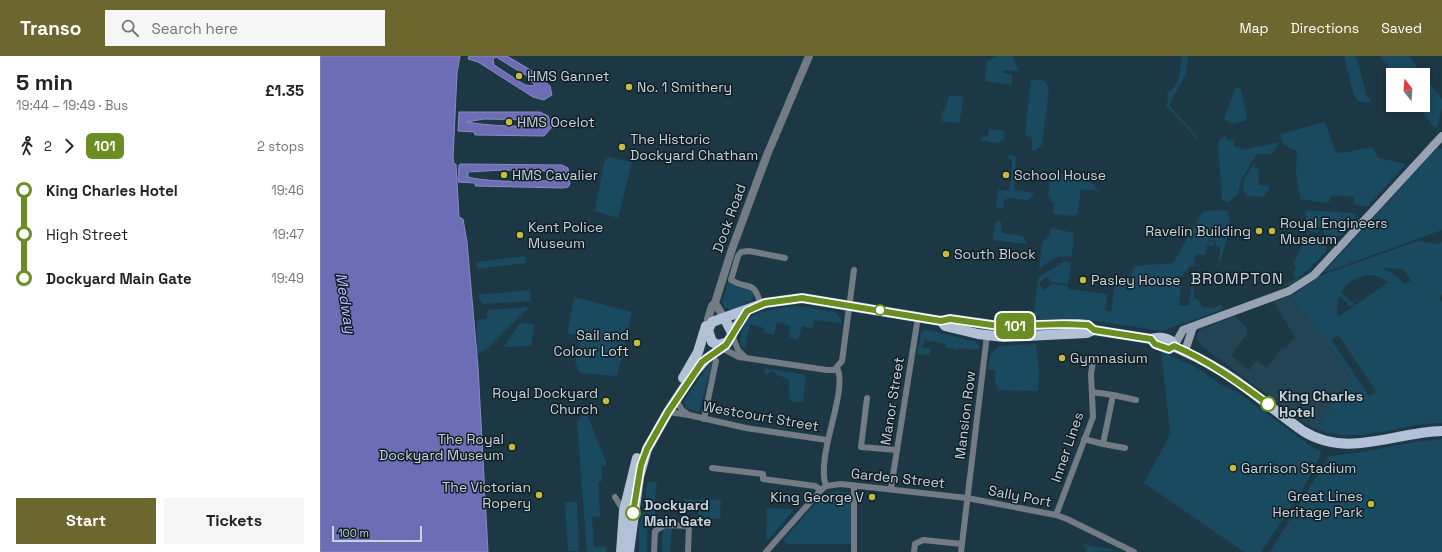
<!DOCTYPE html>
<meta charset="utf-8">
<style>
body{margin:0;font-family:"Space Grotesk",sans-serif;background:#f6f6f6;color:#222;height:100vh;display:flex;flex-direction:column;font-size:15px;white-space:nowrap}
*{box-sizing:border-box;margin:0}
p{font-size:13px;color:#767676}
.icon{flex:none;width:22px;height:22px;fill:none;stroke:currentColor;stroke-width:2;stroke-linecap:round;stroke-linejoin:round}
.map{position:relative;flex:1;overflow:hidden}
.panel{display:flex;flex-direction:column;background:#fff;width:320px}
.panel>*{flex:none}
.badge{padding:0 8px;border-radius:6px;font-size:14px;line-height:26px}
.needle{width:26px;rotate:343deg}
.controls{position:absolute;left:1066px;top:12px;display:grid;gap:8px}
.controls a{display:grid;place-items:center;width:44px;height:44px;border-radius:0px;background:#fff;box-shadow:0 2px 10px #0003;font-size:20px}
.scale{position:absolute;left:12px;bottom:10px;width:90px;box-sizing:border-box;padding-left:4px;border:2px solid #c5d4dd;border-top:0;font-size:11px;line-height:14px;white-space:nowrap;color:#c5d4dd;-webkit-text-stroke:3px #121d23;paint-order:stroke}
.map>.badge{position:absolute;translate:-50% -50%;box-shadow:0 0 0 2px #fff}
.legs{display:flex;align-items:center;gap:6px;height:44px;padding:0 16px;font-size:13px}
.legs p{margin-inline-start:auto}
.overview{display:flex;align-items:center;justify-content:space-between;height:68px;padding:0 16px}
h1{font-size:22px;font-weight:800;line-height:30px}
.action{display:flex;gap:8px;margin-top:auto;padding:8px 16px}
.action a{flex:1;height:46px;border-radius:0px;background:#6b672e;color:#fff;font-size:16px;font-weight:800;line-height:46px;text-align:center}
.action a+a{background:#f6f6f6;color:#222}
ul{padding:0 16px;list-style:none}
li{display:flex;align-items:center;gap:14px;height:44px;font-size:15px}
li i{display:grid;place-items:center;width:6px;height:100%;margin:0 5px;background:currentColor}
li i::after{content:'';width:10px;height:10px;margin:-5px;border:3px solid;border-radius:50%;background:#fff}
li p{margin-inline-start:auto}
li:first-child i{background:linear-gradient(#0000 50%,currentColor 0)}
li:last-child i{background:linear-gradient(currentColor 50%,#0000 0)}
header{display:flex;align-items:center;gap:24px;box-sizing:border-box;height:56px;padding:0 20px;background:#6b672e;color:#fff}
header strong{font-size:19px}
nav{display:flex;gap:22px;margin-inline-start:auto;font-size:14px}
.search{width:280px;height:36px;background:#f6f6f6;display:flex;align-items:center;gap:10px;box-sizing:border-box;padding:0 14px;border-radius:0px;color:#767676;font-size:15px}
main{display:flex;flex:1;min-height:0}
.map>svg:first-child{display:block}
.built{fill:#245}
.green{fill:#194a60;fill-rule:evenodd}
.water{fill:#6d6db6;stroke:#878cc2;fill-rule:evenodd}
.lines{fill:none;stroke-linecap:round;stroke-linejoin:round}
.minor{stroke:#737b85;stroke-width:6}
.tertiary{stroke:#737b85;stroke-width:8}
.secondary{stroke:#97a3b3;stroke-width:8}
.primary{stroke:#b2c1d6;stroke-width:10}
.line-1-casing{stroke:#fff;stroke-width:9}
.line-1{stroke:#6b8e23;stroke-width:6}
.poi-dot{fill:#c5bc3d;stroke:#121d23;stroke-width:1.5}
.stop-1-dot{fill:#fff;stroke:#6b8e23;stroke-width:2}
.labels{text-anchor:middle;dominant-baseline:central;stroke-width:3;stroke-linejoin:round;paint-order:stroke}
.poi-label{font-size:14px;fill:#c5d4dd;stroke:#121d23;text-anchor:start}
.street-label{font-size:14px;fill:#c5d4dd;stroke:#121d23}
.stop-label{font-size:14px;font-weight:bold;fill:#c5d4dd;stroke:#121d23;text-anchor:start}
.water-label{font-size:15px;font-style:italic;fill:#bec1fd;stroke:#121d23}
.quarter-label{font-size:16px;letter-spacing:1px;fill:#c5d4dd;stroke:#121d23}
</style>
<header>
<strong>Transo</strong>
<div class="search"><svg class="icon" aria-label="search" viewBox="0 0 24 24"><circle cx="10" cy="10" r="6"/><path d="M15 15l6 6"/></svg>Search here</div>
<nav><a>Map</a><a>Directions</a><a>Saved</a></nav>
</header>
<main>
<section class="panel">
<div class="overview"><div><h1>5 min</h1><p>19:44 – 19:49 · Bus</p></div><b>£1.35</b></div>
<div class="legs"><svg class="icon" aria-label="walk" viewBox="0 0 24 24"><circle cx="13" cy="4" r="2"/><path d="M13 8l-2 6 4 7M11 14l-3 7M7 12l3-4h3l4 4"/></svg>2<svg class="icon" aria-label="forward" viewBox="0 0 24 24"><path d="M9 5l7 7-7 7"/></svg><b class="badge" style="background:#6b8e23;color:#fff">101</b><p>2 stops</p></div>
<ul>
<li><i style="color:#6b8e23"></i><b>King Charles Hotel</b><p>19:46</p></li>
<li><i style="color:#6b8e23"></i><span>High Street</span><p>19:47</p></li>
<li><i style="color:#6b8e23"></i><b>Dockyard Main Gate</b><p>19:49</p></li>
</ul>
<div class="action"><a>Start</a><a>Tickets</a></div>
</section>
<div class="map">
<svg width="1122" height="496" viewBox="0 0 1122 496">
<rect width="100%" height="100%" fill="#1d3845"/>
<!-- built -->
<path class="built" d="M970,240l43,54 19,28 -36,51 -10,-5 -104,-78 -6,-7 3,-9 36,-14 12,12v6l-16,22 18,14 8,-10 10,8 16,-22 3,2 9,-11 -21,-35z"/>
<!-- green -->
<g class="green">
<path d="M678,0h14l7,15 -16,-1v3l9,2v10l-27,-4 2,-20z"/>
<path d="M862,0h6l-2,18 -17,31 30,34 -1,1 -32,-35 2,-5 -1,-7c14,-7 13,-23 15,-37z"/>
<path d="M1024,0h10l3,2 10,40 4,-1 -2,5h-10l-5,-6z"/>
<path d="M1060,0h29l33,43v9l-5,19h-3l-17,-22h6v-30h-28z"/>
<path d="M711,23l14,2 4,8 -7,56 -7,6 -3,-1v-12l-7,-4z"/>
<path d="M916,31l5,2 6,29 -3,3 -11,3 -9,-5z"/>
<path d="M629,39l15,2 -5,26 -18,-2 2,-11h2z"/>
<path d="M1005,66l10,29 6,2 32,-6 5,11 28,6 -39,43 -13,-3v-7l-22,-2 -2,6 -5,2 -25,-4 -4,-28 1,-20c-11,-4 -14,-6 -17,-17z"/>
<path d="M669,73l16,2 -2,10h-3v2l-19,-2v-4h7z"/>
<path d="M906,80l1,4 6,-1 2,8h5l1,3 39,-8 -8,12h-15l-16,26 -3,14 -10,9 -6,-3v-3l-4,-53 3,-6z"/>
<path d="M1118,91l4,2v81l-119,43z"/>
<path d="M689,99l7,1 -2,34 20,3 -1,2 -5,5 -20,-2 -4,3 -1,7 -4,1 -3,-3 3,-23v7l9,1 3,-9 1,-23h-4z"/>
<path d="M288,101l24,5 -14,56 -23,-7 9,-49z"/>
<path d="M935,106v6l4,1 -1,16 11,1v4l-6,7 -15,-1 -5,-5 1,-11z"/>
<path d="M731,116l35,6 14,13 -19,-2 -3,24 -4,3 -21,-2 1,-11h-2l-4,-8z"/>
<path d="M906,154l2,1c6,20 -6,39 -10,58l2,-22 -4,-1v-5l-11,-1 10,2 -1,4 -7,-1 -2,10 -9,-1 7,-9 -7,9 -2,12h-5l-3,6h-2l-1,5h-3l-1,8h2l-2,20 10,1 2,-19h2l1,-8v19l4,1 4,8 11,1 7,-3 4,4 -63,22 -77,-12h-44l-6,-6 4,-35 27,-17 6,2 -3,21 -16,-2 -5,-5 -8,6 4,7 10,-6 15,2v3l39,5 -2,16 6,2 4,-31 -9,-3v-1l24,3 4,-14 39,-3 30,-52z"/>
<path d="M986,154l48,3 2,3c-11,15 -13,26 -32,18l-2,-7 -4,1v5l-12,-3z"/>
<path d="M143,163l4,23 10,106v-27l10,-3v-8l42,-3 -40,40 -12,8 11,197h-8z"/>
<path d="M676,164l5,2v7l2,4 20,3 4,8 -34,-4 -1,4z"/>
<path d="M731,172l23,5 -2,23 -16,1 -17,12 3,-26 8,-8z"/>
<path d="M986,183l17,2 4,4 -1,7 -30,29 -11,5 -1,-1 12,-6 -3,-3 3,-8 -3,-5z"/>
<path d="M1098,185l19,3 5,-2v52l-3,5 3,3v121c-47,0 -79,23 -126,6l36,-51 -19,-28 -43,-54 8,-4 21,-16zM1063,212l20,1 8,12 -7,3 -9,-9zM1054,219l15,7 -51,35 -1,-6 2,-15 9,8 -3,4 4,-3 2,2 3,-3 -2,-2 24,-16 -25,16 -10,-10c7,-12 19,-17 33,-17zM1018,279l38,56 -7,5 -38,-56z"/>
<path d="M205,200l1,7 -49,6 -1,-7z"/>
<path d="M408,226l24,9 2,4 -2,5 -20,10 -7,-2 -3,-6z"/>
<path d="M210,234l1,11 -48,3 -2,-2 -3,-7z"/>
<path d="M254,241l58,15 -15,64 -37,-3 -5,-11 5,-21 -4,-6 -9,-1z"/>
<path d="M478,250l37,6 6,7v4l-27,-3 -2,8 -10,-2 -4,14 -9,-3 1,-11 -13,-4 -3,13 -11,-3 1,-4 -14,-4 -5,25 -5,-5c1,-7 2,-19 7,-24 12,-10 36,-13 51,-14z"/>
<path d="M200,267l14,1 -3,22 -27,1z"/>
<path d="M605,273l51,13 4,5 -4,3 -17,-2 -1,2 -12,-2v-4l-22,-4 -1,8 8,1 -1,6 -13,-1 4,-20z"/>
<path d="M716,288l3,30 -1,17 -40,-1 -1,-5 -2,-1v-14l-7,-1 2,-14 9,-9z"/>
<path d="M841,296l33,14 26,18 16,7 76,56 10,5 -19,37 -42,63h-17l-100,-69 28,-52 -2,1z"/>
<path d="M396,305l-8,17 -9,34 -13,-4 -2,-6 1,-3 26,-37z"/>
<path d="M445,312l41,7 -3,27h-9l-5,-4v-18l-18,-9 -4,4 -3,-2z"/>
<path d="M266,356l20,50v4h-4v15l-4,1 2,34 -8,1 2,30 12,-1v6h-19l-10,-131z"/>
<path d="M1122,383v113h-172l59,-96 27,-3 59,-11z"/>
<path d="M337,425l-2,16v26l-8,7v22h-8v-26l7,-28 1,-15z"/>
<path d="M518,435l15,2 -1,51h-65l-4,-4 41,-46z"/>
<path d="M364,443l37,1 -1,19 -22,-1 1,-13 -15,-1z"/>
<path d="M245,446h12l2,49h-11z"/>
<path d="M447,452l27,1 -25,30 -3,-1z"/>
<path d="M343,470h9l-2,26h-8z"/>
<path d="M762,488l37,7 -33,1 1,-4z"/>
</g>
<!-- water -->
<g class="water">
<path d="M0,0h140l-3,17 -4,85 1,6h2l3,53 4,2 4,23 11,125 10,185h-168z"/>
<path d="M149,0h38l37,22 -1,2 7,6 2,9 -8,5 -11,-3 -55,-35 -10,-3zM176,1l34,21 5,8 -10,-1 -31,-20 -1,-6z"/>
<path d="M139,56h81l8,4 4,11 -8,9 -69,-1 -1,-3 -16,-1zM164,63l50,1 11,3c-13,6 -63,2 -78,-1z"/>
<path d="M140,108l102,1 6,3 2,16 -2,3 -5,1 -88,-2v-3l-17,-1 1,-17zM183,114l44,1 20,6c-15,7 -82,5 -99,0v-5z"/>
</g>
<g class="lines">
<!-- minor -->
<g class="minor">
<path d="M441,249c-8,-27 -12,-14 -30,-25l7,-24 3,-4 8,-1 36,7"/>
<path d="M412,279l6,15 7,7"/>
<path d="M402,292l17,9 88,13h7l8,-9 12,-91"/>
<path d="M793,339l23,5"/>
<path d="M547,342l-6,49 36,3"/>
<path d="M356,344l6,10 7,5"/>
<path d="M348,356l21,3 57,13 81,12"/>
<path d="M384,363l12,-58"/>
<path d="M764,383l19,5 10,-49 -21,-3"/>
<path d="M783,388l22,4"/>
<path d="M392,412l51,6v5l52,7 6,4"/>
<path d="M506,430c-11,-30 23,-96 11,-118"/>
<path d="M571,432l27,-171"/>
<path d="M295,441l9,14 9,2"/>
<path d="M736,459l37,-98 -2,-43 2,-13"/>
<path d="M334,496l1,-21 10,-6 24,1 -1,26"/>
<path d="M446,496l55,-62 5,-4 15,-2 126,14 89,17 11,4 67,33"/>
<path d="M534,496v-66"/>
<path d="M594,496l1,-8 8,-4 39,4"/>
<path d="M641,496l26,-217"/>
</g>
<!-- tertiary -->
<g class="tertiary">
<path d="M395,247l10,16"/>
<path d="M388,263l4,-13 3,-3 17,-54 35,-94 42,-99"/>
</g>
<!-- secondary -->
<g class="secondary">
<path d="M854,290l9,-16 106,-39 25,-16 128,-139"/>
<path d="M865,295l8,-24"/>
</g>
<!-- primary -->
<g class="primary">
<path d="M621,265l4,5 4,1 29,7 26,3 83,-4 7,-3"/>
<path d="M412,277l15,-22"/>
<path d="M831,283l4,5 14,5 5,-3"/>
<path d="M408,286l-10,3 -6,-3 -4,-12 4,-8 53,-19 37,-5 139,23 9,-2 49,7 78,-2 11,1 6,5 57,9c5,-2 14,-2 20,2 2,3 2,5 6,7 20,9 40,19 58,32 23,16 45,35 68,51 45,28 91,1 139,0"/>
<path d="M363,322l15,-26 8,-26"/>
<path d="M301,496l3,-41 13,-53"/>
<path d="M309,496l10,-75 8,-28 21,-37 25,-38 13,-15 20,-14 6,-10v-2l-7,-14"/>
</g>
</g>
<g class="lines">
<!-- line-1 casing -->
<g class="line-1-casing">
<path id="line-1" d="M313,457l8,-48 6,-16 21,-37 34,-50 24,-17 21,-34 18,-8 37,-5 139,23 9,-2 49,7 65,-2 24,1 6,5 57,9 4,5 14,5 5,-3c35,15 64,36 94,58"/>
</g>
<!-- line-1 -->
<use href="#line-1" class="line-1"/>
</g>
<!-- markers -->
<g class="poi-dot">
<circle cx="199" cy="20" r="4"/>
<circle cx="309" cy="31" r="4"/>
<circle cx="189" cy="66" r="4"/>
<circle cx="302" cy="91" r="4"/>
<circle cx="184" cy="119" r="4"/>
<circle cx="686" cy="119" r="4"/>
<circle cx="939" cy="175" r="4"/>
<circle cx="952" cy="175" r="4"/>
<circle cx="200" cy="179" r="4"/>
<circle cx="626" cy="198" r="4"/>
<circle cx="763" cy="224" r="4"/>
<circle cx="317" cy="287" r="4"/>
<circle cx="742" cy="302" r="4"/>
<circle cx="286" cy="345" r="4"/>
<circle cx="192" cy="391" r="4"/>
<circle cx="913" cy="412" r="4"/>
<circle cx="219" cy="439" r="4"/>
<circle cx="552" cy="441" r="4"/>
<circle cx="1051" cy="448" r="4"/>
</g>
<g class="stop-1-dot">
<circle cx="560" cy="254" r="5"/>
<circle cx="948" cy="348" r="7"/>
<circle cx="313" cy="457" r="7"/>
</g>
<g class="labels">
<!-- poi labels -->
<g class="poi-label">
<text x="207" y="20">HMS Gannet</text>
<text x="317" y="31">No. 1 Smithery</text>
<text x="197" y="66">HMS Ocelot</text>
<text x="310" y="83">The Historic<tspan x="310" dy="16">Dockyard Chatham</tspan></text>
<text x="192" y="119">HMS Cavalier</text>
<text x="694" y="119">School House</text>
<text x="960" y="167">Royal Engineers<tspan x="960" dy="16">Museum</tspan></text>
<text x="208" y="171">Kent Police<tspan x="208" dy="16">Museum</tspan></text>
<text x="931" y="175" text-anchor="end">Ravelin Building</text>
<text x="634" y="198">South Block</text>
<text x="771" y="224">Pasley House</text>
<text x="309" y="279" text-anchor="end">Sail and<tspan x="309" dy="16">Colour Loft</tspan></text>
<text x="750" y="302">Gymnasium</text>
<text x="278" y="337" text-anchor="end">Royal Dockyard<tspan x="278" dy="16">Church</tspan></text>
<text x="184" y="383" text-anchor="end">The Royal<tspan x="184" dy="16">Dockyard Museum</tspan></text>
<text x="921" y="412">Garrison Stadium</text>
<text x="211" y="431" text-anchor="end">The Victorian<tspan x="211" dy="16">Ropery</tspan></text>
<text x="1043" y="440" text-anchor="end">Great Lines<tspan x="1043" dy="16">Heritage Park</tspan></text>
<text x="544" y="441" text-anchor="end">King George V</text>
</g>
<!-- street labels -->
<g class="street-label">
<text transform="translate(409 162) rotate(-70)">Dock Road</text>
<text transform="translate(572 345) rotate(-81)">Manor Street</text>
<text transform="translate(645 359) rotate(-83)">Mansion Row</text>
<text transform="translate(441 360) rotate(10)">Westcourt Street</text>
<text transform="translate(747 391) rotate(-71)">Inner Lines</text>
<text transform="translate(578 422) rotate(6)">Garden Street</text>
<text transform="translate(700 440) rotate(11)">Sally Port</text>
</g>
<!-- stop labels -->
<g class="stop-label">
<text x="959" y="340">King Charles<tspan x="959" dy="16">Hotel</tspan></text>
<text x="324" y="449">Dockyard<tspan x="324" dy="16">Main Gate</tspan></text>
</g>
<!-- water labels -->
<g class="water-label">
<text transform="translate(26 247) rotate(81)">Medway</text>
</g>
<!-- quarter labels -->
<g class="quarter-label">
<text x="917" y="222">BROMPTON</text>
</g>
</g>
</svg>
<div class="controls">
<a><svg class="needle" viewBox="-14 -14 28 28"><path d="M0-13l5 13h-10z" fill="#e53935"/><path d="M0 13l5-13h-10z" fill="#767676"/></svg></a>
</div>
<div class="scale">100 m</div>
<b class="badge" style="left:695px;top:270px;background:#6b8e23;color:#fff">101</b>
</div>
</main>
